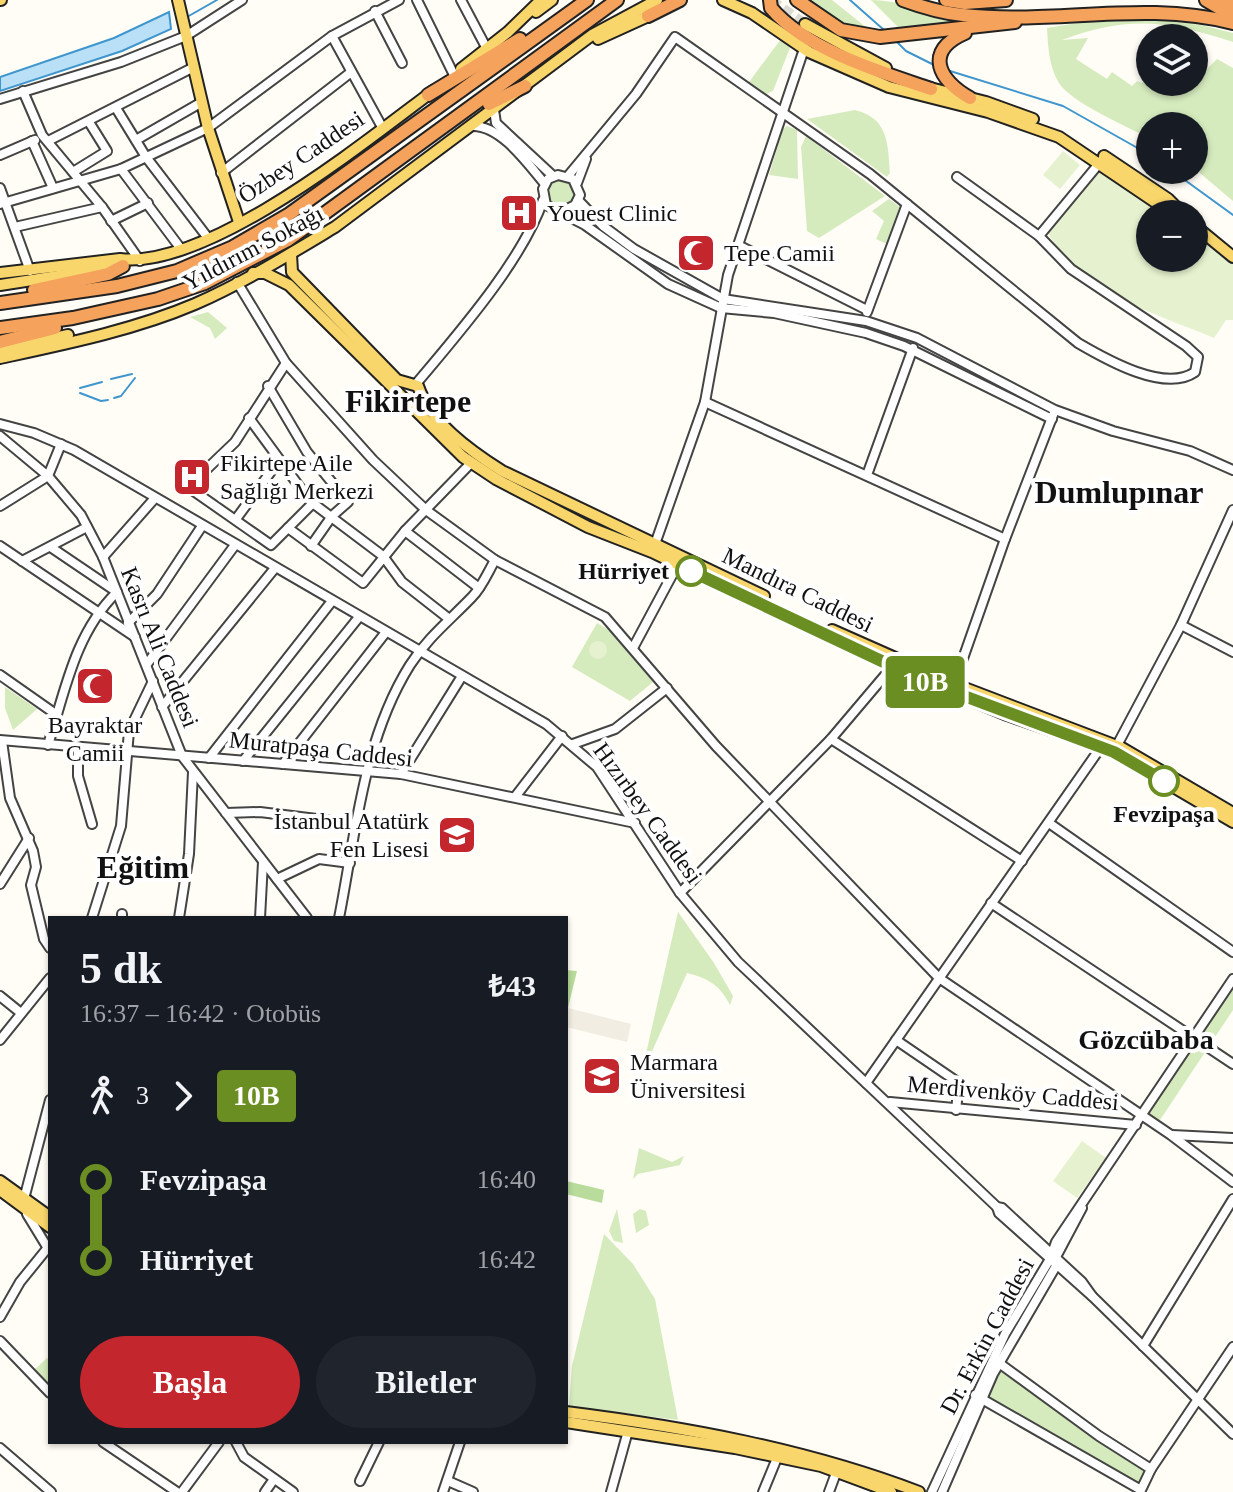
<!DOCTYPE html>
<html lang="tr">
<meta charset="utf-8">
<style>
body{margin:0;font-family:"Times New Roman",serif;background:#20242c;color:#f1f3f6;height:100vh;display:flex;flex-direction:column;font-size:30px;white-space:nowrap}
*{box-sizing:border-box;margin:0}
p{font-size:26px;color:#9ea1a6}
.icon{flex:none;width:44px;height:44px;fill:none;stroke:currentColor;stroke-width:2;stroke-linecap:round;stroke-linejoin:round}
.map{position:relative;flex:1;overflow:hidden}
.panel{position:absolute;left:48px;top:916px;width:520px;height:528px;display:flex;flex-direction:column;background:#171b24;border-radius:0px;box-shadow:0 2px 6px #0004}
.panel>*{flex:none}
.badge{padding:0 16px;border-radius:6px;font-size:28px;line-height:52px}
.fabs{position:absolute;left:1136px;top:24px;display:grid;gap:16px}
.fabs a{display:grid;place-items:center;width:72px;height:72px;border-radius:50%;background:#171b24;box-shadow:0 2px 6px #0004;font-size:40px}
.map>.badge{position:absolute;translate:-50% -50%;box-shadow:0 0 0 4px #fff}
.legs{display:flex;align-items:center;gap:12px;height:88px;padding:0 32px;font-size:26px}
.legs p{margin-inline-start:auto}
.overview{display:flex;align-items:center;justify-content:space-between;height:136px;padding:0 32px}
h1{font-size:44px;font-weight:700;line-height:60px}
.cta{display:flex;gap:16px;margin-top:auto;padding:16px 32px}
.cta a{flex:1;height:92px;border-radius:48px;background:#c4262e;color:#fff;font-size:32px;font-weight:700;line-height:92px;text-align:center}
.cta a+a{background:#20242c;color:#f1f3f6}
ul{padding:0 32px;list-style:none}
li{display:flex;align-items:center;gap:28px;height:80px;font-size:30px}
li i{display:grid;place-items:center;width:12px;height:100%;margin:0 10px;background:currentColor}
li i::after{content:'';width:20px;height:20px;margin:-10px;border:6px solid;border-radius:50%;background:#171b24}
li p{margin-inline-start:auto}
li:first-child i{background:linear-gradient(#0000 50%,currentColor 0)}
li:last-child i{background:linear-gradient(currentColor 50%,#0000 0)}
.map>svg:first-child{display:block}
.green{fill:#d5ebbd}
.forest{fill:#b9dc9c}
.pitch{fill:#e6f2cf}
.plaza{fill:#f1ede2}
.water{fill:#b9e0f7;stroke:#3f96cf;stroke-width:2}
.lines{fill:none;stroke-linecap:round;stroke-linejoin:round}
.stream{stroke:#3f96cf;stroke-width:2}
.major-tunnel{stroke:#dbdad3;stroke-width:10;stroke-dasharray:10 5;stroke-linecap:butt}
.minor-casing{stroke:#444;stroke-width:12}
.major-casing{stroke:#222;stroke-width:14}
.highway-casing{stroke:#222;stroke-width:16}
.minor{stroke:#fff;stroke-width:8}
.major{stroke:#f9d66b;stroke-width:10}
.highway{stroke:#f5a25d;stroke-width:12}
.line-1-casing{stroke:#fff;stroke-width:18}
.line-1{stroke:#6b8e23;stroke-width:12}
.stop-1-dot{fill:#fff;stroke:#6b8e23;stroke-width:4}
.labels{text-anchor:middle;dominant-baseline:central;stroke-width:8;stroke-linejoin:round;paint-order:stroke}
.street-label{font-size:24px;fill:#111;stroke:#fff}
.poi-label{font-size:24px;fill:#111;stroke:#fff;text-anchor:start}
.stop-label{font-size:24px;font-weight:bold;fill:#111;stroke:#fff;text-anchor:end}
.quarter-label{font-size:28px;font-weight:bold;fill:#111;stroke:#fff}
.district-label{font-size:32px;font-weight:bold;fill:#111;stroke:#fff}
</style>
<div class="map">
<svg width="1233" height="1492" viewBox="0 0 1233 1492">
<rect width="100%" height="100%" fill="#fffdf5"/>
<!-- green -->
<g class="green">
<path d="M805,0h27l35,28 -24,-4z"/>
<path d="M871,0c30,0 66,16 98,22l-70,6z"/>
<path d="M1119,16h46l68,17v9c-66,-21 -104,-27 -171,-2l26,-2 -12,21 31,20 5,-7 20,14 5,-5 5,2 8,-9v8h44v-20l13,7 10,-10 16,9v133l-39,-33v-42h-44v13c-23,-13 -77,-35 -91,-56 -10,-16 -11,-36 -12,-55z"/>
<path d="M781,39l10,6 -18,46 -7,3 -17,-12z"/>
<path d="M855,110c33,8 33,33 35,63l-3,4 -80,-58z"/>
<path d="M787,126l10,4 1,49 -29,-4 14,-46z"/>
<path d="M806,136l79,60 -66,42 -12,-7 -6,-84z"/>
<circle cx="560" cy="193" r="14"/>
<path d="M889,199l11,8 -13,37 -11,-5 8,-18 -12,-10z"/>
<path d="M208,312l19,16 -12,11 -5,-11 -20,-11z"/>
<path d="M597,623l12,7 44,52 -23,19 -58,-34z"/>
<path d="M5,687l32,22 -24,21 -8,-22z"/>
<path d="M678,912l36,51 19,33 -3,9c-9,-19 -22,-27 -43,-32l-46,103z"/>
<path d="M1233,983v27l-75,113 -13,-6z"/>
<path d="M639,1148l33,14 12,-6 -4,9 -42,9 -5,5z"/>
<path d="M617,1209l6,34 -9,-2 -5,-10z"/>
<path d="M640,1209l6,2 3,14 -13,8 -3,-19z"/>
<path d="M604,1234l29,30 22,35 23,121 -109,-14 3,-40z"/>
<path d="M47,1358l3,3v26l-16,-17z"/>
<path d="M1000,1371l145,99 -5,15 -153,-88z"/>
</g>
<!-- forest -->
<g class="forest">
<path d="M566,970l11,1 -11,45z"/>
<path d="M566,1181l38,9 -2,13 -36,-9z"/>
</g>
<!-- pitch -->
<g class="pitch">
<path d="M1063,151l17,14 -20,24 -17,-14z"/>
<path d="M1101,165l67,49h-18v44h44v-25l39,28v59h-7l-12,18c-64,-27 -135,-45 -169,-110z"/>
<circle cx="598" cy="650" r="9"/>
<path d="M1082,1141l24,17 -29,40 -24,-17z"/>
</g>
<!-- plaza -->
<path class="plaza" d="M568,1008l63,16 -4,18 -61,-15z"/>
<!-- water -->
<path class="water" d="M169,12l2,17 -49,22 -122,40v-14l114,-39z"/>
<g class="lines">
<!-- stream -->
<g class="stream">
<path d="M850,0l34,30"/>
<path d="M187,17l30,-17"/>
<path d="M895,40l11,11 30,15"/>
<path d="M950,71l113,35 87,49"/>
<path d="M1171,170l62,45"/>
<path d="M111,379l21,-5"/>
<path d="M80,388l22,-6"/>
<path d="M80,393l21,8 7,-1"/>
<path d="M114,398l7,-2 14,-18"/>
</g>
<!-- major-tunnel -->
<path class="major-tunnel" d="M771,0l34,24"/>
<!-- minor casing -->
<g class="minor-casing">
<g id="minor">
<path d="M417,0l37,75"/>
<path d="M461,0l26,49"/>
<path d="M375,11l27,52"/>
<path d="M332,36l50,91"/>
<path d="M23,91l19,44 60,72 38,54"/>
<path d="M0,99l121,-37 65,-26 56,-36"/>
<path d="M116,108l30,49 62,81"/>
<path d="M494,110l2,13 57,53"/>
<path d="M472,126c29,-1 56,38 73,58"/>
<path d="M136,140l66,-38"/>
<path d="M32,141l21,47"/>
<path d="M48,141l146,-74"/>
<path d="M0,155l35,-15"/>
<path d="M121,169l60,80"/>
<path d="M73,172l34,-21 -18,-29"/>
<path d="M221,173l129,-100"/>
<path d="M568,176l68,-82 39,-57 195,137 208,169c29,17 87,50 117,29l3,-15 -12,-11 -115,-77 -32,-33 -82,-59"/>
<path d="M577,183l9,-24"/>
<path d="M0,188l30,83"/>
<path d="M578,200l25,26 31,23 89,50 143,22 51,17 138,72 58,21 77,20 43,19"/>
<path d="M0,204l121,-35 87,-41 124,-92 67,-36"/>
<path d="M561,212l14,-7 5,-10 -7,-16 -15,-4 -10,4 -5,10 3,16 39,20 83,59 53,24 53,5 92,20 38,13 148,73"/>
<path d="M111,221l37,-18"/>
<path d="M15,227l87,-20"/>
<path d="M1039,236l63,-76"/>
<path d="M740,246l127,64"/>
<path d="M237,282l49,81 87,97 53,50 69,50 110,57 111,129 223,232 232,157 62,47"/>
<path d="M867,312l40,-108"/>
<path d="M286,363l-51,79 -47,45 83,58 17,-17 75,55 42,-52 66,-68"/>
<path d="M416,384c41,-49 107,-124 127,-184"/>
<path d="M268,386l39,66 41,50 -16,14 -21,30"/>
<path d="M705,402l300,137"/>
<path d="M249,418l61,83 73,55 19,26 46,36"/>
<path d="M0,424l34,9 40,17 472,274 51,43 83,126 58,69 259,245 5,1 80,74 10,14"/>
<path d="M0,436l48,40 33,39 22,42 79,199 125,162"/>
<path d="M867,475l46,-127"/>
<path d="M0,506l48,-30 13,-32"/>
<path d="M236,519l42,-57"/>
<path d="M288,528l25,-25"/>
<path d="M405,531l74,57"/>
<path d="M0,546l135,91"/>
<path d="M654,547l51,-145 23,-127 76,-226"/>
<path d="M103,557l52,-59"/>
<path d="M22,561l65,-34"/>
<path d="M128,623l29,-29 45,-68"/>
<path d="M1181,625l52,27"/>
<path d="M633,648l45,-84"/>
<path d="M147,664l88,-119"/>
<path d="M0,675l57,40"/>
<path d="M953,687l52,-148 48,-124"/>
<path d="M162,707l113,-139"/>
<path d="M831,739l191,122"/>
<path d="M0,740l401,34 234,49"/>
<path d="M2,741l8,57 23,53 3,16 -5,18 13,54 6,9"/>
<path d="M573,744l42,-15 52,-41"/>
<path d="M48,745c17,-54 27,-112 69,-153l-65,-44"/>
<path d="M78,748v28l14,48"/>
<path d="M1114,751l67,-126 52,-115"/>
<path d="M209,758l123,-157"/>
<path d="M243,761l116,-144"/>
<path d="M283,764l103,-132"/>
<path d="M401,774l61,-98"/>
<path d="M515,797l47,-61"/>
<path d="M226,813l34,-1 97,12"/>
<path d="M1049,823l184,129"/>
<path d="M277,879l42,-20 31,4"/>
<path d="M0,884l29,-46"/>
<path d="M680,893l151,-154 61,-72"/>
<path d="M991,903l242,161"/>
<path d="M92,918l29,-92 8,-95 24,-50"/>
<path d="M122,918v-4"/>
<path d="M179,918l10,-64 4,-82"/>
<path d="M260,918l3,-56"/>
<path d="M339,918c17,-86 24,-178 71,-253 18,-28 40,-45 62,-68 10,-10 16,-25 23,-37"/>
<path d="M0,996l21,17"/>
<path d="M0,1040l50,-62"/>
<path d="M896,1040l63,43 -3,27"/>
<path d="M866,1083l235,-336"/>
<path d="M890,1102l246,23"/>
<path d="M1172,1135l61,3"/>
<path d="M24,1199l26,-99"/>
<path d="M997,1207l2,6 93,83 141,138"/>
<path d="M27,1214l22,36"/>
<path d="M0,1317l20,-35 30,-37"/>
<path d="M0,1341l50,52"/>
<path d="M1143,1346l90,-147"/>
<path d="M999,1363l100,73 52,33"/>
<path d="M975,1395l166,95 10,-21 82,-122"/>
<path d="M103,1442l74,50"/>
<path d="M236,1442l8,15 49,35"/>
<path d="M0,1448l51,44"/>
<path d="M360,1481l19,-39"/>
<path d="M448,1481l25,11"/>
<path d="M182,1492l37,-50"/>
<path d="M265,1492l9,-13"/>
<path d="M443,1492l17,-50"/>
<path d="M611,1492l17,-61"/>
<path d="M763,1492l14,-34"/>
<path d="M829,1492l7,-19"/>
<path d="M932,1492l73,-158 45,-75 6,-17 177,-263"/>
<path d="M942,1492l51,-118 63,-108v-9l26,-49"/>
</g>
</g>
<!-- major casing -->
<g class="major-casing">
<g id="major">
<path d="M0,0h1"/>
<path d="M178,0l30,128 31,94"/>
<path d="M723,0l29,13 57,39 80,35 99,25 71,25 114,77"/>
<path d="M536,12l16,-12"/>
<path d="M805,24l81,44"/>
<path d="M598,39l55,-25"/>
<path d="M461,69l47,-37 33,-32"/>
<path d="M926,87l60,15 47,17"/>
<path d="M1104,156l64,43 15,15"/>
<path d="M1194,225l39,32"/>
<path d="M291,254l1,18 105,108 21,6c12,36 51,64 84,85l262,125"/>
<path d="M0,273l120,-14c88,10 242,-115 313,-168"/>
<path d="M253,273h12l24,12 174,172 33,22 92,48 64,25 240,115 115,48 107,37 119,70"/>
<path d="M0,285l109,-17"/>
<path d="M0,350l68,-15"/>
<path d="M0,358c65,-14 134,-28 195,-54 48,-21 95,-50 140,-77l257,-192 65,-35"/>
<path d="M832,630l122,54 168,64 111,65"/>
<path d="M0,1181l50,36"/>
<path d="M0,1190l50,37"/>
<path d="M566,1412c120,15 240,37 353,80"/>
<path d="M566,1422l169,26 86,18 70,26"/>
</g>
</g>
<!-- highway casing -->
<g class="highway-casing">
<g id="highway">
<path d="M770,0l1,8c36,42 109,64 160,81"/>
<path d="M797,0l44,30 39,7 135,-15"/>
<path d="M903,0c19,7 40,13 60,15 92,10 181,-15 270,8"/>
<path d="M946,0l19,3 41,-3"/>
<path d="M1206,0l27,16"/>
<path d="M1224,0l9,5"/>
<path d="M648,16l32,-16"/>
<path d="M965,33c-42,18 -26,48 5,65"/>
<path d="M428,95l92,-56"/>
<path d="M489,104l36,-18"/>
<path d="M34,290l74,-16 15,-8"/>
<path d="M0,303l117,-17 60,-15 56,-24 55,-32 299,-215"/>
<path d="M0,328l73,-10 85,-19 47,-16 83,-43 329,-240"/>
<path d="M0,342l55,-14"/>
</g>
</g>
<!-- minor -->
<use href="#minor" class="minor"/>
<!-- major -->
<use href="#major" class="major"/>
<!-- highway -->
<use href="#highway" class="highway"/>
</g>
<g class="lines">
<!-- line-1 casing -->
<g class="line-1-casing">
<path id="line-1" d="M691,571l233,110 190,71 50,29"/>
</g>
<!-- line-1 -->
<use href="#line-1" class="line-1"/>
</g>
<!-- icons -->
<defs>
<g id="hospital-square" transform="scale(2)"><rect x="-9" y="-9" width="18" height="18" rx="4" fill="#c4262e" stroke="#fff"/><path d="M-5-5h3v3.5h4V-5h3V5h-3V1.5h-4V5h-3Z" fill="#fff"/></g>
<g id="mosque-square" transform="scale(2)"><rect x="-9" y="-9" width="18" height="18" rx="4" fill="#c4262e" stroke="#fff"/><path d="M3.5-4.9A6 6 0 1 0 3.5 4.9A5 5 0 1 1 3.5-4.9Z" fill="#fff"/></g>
<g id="school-square" transform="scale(2)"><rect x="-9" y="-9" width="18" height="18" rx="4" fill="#c4262e" stroke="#fff"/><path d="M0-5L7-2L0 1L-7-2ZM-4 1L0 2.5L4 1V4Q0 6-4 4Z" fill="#fff"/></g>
</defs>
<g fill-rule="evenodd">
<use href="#hospital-square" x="519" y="213"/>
<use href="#mosque-square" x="696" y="253"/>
<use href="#hospital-square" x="192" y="477"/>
<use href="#mosque-square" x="95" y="686"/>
<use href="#school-square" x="457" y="835"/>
<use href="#school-square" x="602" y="1076"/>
</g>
<!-- markers -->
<g class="stop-1-dot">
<circle cx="691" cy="571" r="14"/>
<circle cx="1164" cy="781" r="14"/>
</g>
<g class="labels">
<!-- street labels -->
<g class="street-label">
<text transform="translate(301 157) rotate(-34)">Özbey Caddesi</text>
<text transform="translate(253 248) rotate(-28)">Yıldırım Sokağı</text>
<text transform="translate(798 590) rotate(26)">Mandıra Caddesi</text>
<text transform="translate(160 647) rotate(68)">Kasrı Ali Caddesi</text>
<text transform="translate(321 749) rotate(6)">Muratpaşa Caddesi</text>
<text transform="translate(648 813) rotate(54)">Hızırbey Caddesi</text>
<text transform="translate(1013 1093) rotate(5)">Merdivenköy Caddesi</text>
<text transform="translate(987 1336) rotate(-62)">Dr. Erkin Caddesi</text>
</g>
<!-- poi labels -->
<g class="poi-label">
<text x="547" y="213">Youest Clinic</text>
<text x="724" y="253">Tepe Camii</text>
<text x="220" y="463">Fikirtepe Aile<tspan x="220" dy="28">Sağlığı Merkezi</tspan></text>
<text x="95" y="725" text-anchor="middle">Bayraktar<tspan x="95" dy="28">Camii</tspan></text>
<text x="429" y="821" text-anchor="end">İstanbul Atatürk<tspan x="429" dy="28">Fen Lisesi</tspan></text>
<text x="630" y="1062">Marmara<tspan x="630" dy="28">Üniversitesi</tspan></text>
</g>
<!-- stop labels -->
<g class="stop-label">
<text x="669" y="571">Hürriyet</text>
<text x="1164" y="814" text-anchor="middle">Fevzipaşa</text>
</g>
<!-- quarter labels -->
<g class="quarter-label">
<text x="1146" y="1039">Gözcübaba</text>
</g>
<!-- district labels -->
<g class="district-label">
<text x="408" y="401">Fikirtepe</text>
<text x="1119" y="492">Dumlupınar</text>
<text x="143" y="867">Eğitim</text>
</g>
</g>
</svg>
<div class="fabs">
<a><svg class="icon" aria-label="layers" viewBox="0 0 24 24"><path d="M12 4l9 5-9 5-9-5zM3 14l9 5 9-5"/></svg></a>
<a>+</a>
<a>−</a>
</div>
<b class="badge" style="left:925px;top:682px;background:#6b8e23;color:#fff">10B</b>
<section class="panel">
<div class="overview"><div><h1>5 dk</h1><p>16:37 – 16:42 · Otobüs</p></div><b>₺43</b></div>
<div class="legs"><svg class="icon" aria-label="walk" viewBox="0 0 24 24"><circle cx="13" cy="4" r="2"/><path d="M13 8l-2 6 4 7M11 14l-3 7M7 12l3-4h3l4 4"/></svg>3<svg class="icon" aria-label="forward" viewBox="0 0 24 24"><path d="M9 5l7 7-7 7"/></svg><b class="badge" style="background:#6b8e23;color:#fff">10B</b></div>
<ul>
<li><i style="color:#6b8e23"></i><b>Fevzipaşa</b><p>16:40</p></li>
<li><i style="color:#6b8e23"></i><b>Hürriyet</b><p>16:42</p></li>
</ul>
<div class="cta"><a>Başla</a><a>Biletler</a></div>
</section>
</div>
